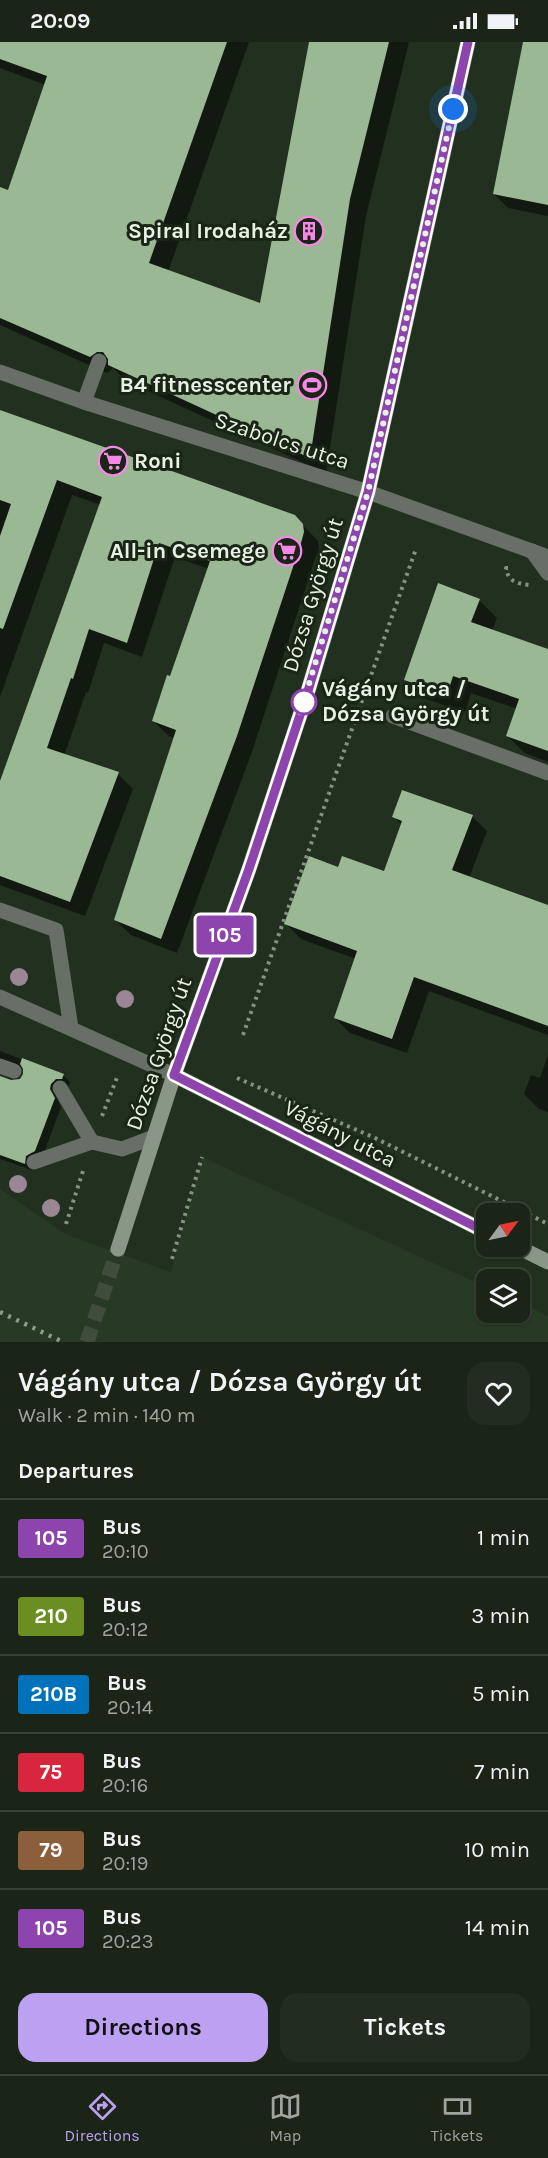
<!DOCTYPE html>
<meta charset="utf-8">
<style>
body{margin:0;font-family:Karla,sans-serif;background:#232c20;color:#f1f3f6;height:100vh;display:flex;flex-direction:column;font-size:22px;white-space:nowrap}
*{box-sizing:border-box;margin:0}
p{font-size:20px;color:#9fa4a1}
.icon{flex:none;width:33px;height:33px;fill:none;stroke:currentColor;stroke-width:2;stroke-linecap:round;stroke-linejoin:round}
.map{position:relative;height:1300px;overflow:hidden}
.side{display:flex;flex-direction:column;background:#1a2417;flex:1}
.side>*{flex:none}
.badge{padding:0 12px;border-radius:4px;font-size:21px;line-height:39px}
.needle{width:39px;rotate:57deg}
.fabs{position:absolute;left:476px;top:1161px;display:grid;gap:12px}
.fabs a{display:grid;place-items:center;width:54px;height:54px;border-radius:12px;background:#1a2417;box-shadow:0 2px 4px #0004,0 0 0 2px #384136;font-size:30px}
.you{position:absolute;width:30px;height:30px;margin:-15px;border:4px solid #fff;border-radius:50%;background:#1a73e8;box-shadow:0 0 0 9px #1a73e833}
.map>.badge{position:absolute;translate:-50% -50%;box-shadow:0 0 0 3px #fff}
h2{padding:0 18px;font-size:22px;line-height:54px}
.round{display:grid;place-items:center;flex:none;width:63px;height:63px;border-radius:18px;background:#232c20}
.overview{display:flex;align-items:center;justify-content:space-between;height:102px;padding:0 18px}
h1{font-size:28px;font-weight:700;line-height:45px}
.button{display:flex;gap:12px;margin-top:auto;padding:12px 18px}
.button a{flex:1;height:69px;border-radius:18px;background:#bca0f2;color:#111;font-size:24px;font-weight:700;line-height:69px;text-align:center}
.button a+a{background:#232c20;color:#f1f3f6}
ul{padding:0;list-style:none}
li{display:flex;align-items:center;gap:18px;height:78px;padding:0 18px;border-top:2px solid #384136}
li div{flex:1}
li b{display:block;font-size:22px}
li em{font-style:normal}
li .badge{min-width:66px;font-weight:700;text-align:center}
.status{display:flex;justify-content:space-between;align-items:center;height:42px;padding:0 30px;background:#1a2417;direction:ltr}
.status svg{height:16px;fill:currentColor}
.menu{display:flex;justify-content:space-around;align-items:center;height:84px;border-top:2px solid #384136;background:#1a2417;font-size:16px;color:#9fa4a1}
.menu a{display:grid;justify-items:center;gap:3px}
.menu .on{color:#bca0f2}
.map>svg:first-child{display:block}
.built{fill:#273a24}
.shadow{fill:#0007}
.building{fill:#9ab894}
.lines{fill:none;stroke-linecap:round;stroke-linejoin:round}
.secondary-tunnel{stroke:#404d3d;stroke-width:15;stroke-dasharray:15 8;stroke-linecap:butt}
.path{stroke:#869183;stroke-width:4;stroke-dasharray:3 4.5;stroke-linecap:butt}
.lane{stroke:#686f67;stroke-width:15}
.street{stroke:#686f67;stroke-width:15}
.secondary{stroke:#8a9688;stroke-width:15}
.rail{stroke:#8e9a8c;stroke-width:4.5;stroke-dasharray:3 6;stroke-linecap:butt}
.tree{fill:#9a8694}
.line-casing{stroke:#fff;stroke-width:14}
.line{stroke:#8e44ad;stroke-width:9}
.walk{stroke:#e8f1e6;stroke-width:6;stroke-dasharray:0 10.8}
.stop-dot{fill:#fff;stroke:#8e44ad;stroke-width:3}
.labels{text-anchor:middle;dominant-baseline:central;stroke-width:6;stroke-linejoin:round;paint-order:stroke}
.poi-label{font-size:22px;font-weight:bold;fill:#e8f1e6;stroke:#192616;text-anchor:end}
.street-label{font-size:22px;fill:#e8f1e6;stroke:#192616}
.stop-label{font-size:22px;font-weight:bold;fill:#e8f1e6;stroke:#192616;text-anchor:start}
</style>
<div class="status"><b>20:09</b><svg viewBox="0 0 49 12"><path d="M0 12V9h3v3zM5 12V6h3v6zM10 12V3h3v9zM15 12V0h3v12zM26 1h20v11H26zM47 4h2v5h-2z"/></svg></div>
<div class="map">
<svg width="548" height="1300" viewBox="0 0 548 1300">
<rect width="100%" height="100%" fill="#22301f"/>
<!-- built -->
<path class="built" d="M202,1115l284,130v25h33v-10l29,14v26h-548v-153l65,45 106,38z"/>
<!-- shadow -->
<g class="shadow">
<path d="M0,0h249l-81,230 93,33 49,-263h99l-43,174 -40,257 -200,-92 -13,-13 -6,5 -107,-48v-136l9,3 37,-107 -46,-17z"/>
<path d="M526,0h22v174l-40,-8 -14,-14z"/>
<path d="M0,369l294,105 24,25 1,7 -4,11 -63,193 -75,201 -46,-18 -16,-15 60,-182 -6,-2 -16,-15 18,-43 38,-109 -34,-12 -33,100 -38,-14 -16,50 -2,-1 -22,64 54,18 15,15 -48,127 -85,-31v-100l101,-280 -29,-10 -72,202z"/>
<path d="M479,558l18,18 -5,13 56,20v111l-23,-9 -18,-17 10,-27 -46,-16 -6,19 -42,-14 -17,-18z"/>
<path d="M472,774l15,15 -18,47 79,29v128l-119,-44 -22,62 -57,-20 -15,-15 21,-59 -55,-20 -15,-15 53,-55 46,4 17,-48 -8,-8z"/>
<path d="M0,1009l63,24 7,7 -1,3 -6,1 -6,11 4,10 -19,51 -9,5 -1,7 -32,-11v-82l11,5 10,-2 4,-10 -14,-7 -11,4z"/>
<path d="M548,1013v57l-9,-3 -15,-15 7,-19 9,3z"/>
</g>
<!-- building -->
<g class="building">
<path d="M0,0h227l-78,221 111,40 49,-261h80l-39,157 -40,259 -202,-93v-6l-5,-7h-6l-7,5 -90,-39v-131l8,3 39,-114 -47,-17z"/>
<path d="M523,0h25v163l-55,-11z"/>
<path d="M0,368l295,105 8,9 1,8 -3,11 -64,193 -76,203 -47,-19 62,-190 -24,-9 15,-46 3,1 40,-115 -51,-18 -32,100 -38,-14 -16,50 -2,-1 -24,70 72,24 -49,130 -70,-26v-95l102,-284 -45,-17 -54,149 -3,-1v-92l11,-32 -11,-4z"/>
<path d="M438,541l42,16 -9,23 77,27v102l-42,-15 13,-37 -66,-23 -6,19 -43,-15z"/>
<path d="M402,748l71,25 -21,55 96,35v121l-134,-49 -22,62 -58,-21 23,-67 -73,-27 25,-68 29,11 4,-11 42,15 18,-50 -10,-4z"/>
<path d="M22,1016l42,16 -2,5h-6l-5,5 -1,5 5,9 -20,53 -9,5 -1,8 -25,-9v-79l11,4 9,-1 3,-5v-5l-3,-5z"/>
</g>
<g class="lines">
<!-- secondary-tunnel -->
<path class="secondary-tunnel" d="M87,1300l31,-93"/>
<!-- path -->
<g class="path">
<path d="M508,526h-2c2,14 11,15 23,17"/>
<path d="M243,993l173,-486"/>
<path d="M237,1036l136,59 175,87"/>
<path d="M102,1074l16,-41"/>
<path d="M66,1182l17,-53"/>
<path d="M172,1217l30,-102"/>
</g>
<!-- lane -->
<g class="lane">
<path d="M84,360l15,-41"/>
<path d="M532,509l16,22"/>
<path d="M393,674l155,57"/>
<path d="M0,868l56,20 15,98"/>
<path d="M0,955l174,78"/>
<path d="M0,1024l14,5"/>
<path d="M60,1046l32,54"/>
<path d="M34,1120l58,-20 30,7 32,-12"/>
</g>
<!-- street -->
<path class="street" d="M0,330l84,30 284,90 180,65"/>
<!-- secondary -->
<g class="secondary">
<path d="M174,1033l312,157"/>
<path d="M516,1204l32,16"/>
<path d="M118,1207l56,-174 75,-206 59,-178 60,-199 100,-450"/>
</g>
<!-- rail -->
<path class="rail" d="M0,1270l63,30"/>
</g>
<!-- trees -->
<g class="tree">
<circle cx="19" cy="935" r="9"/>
<circle cx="125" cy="957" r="9"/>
<circle cx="18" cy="1142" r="9"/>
<circle cx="51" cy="1166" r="9"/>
</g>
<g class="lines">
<!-- line casing -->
<g class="line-casing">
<path id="line" d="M468,0l-100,450 -60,199 -59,178 -75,206 312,157"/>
</g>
<!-- line -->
<use href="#line" class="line"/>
<!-- walk -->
<path class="walk" d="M304,660l-4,11 68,-221 85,-383"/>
</g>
<!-- icons -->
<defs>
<g id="building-ring" transform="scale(1.5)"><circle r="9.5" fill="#192616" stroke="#f987e8" stroke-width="1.5"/><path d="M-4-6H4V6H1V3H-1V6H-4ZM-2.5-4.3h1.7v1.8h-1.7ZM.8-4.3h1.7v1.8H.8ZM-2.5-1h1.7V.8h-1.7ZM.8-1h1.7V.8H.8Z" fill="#f987e8"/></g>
<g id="stadium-ring" transform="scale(1.5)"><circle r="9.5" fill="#192616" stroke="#f987e8" stroke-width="1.5"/><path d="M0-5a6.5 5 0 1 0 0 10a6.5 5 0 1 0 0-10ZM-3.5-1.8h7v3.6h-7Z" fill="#f987e8"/></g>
<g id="supermarket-ring" transform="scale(1.5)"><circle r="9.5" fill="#192616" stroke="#f987e8" stroke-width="1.5"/><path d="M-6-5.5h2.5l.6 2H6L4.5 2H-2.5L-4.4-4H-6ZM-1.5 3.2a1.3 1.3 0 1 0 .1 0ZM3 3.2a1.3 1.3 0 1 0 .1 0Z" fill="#f987e8"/></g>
</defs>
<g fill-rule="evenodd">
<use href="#building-ring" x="309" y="189"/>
<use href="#stadium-ring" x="312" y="343"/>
<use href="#supermarket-ring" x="113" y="419"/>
<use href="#supermarket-ring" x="287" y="509"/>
</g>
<!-- markers -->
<circle class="stop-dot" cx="304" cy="660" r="12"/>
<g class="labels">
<!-- poi labels -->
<g class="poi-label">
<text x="288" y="189">Spiral Irodaház</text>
<text x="291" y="343">B4 fitnesscenter</text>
<text x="134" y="419" text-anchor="start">Roni</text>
<text x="266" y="509">All-in Csemege</text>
</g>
<!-- street labels -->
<g class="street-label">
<text transform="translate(282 399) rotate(18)">Szabolcs utca</text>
<text transform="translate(313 553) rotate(-73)">Dózsa György út</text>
<text transform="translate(159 1012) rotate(-71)">Dózsa György út</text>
<text transform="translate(340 1092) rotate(27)">Vágány utca</text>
</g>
<!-- stop labels -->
<g class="stop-label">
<text x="322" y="647">Vágány utca /<tspan x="322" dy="25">Dózsa György út</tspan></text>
</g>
</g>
</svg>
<div class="fabs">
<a><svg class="needle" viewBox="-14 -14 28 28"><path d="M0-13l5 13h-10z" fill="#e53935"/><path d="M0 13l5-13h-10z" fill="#9fa4a1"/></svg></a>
<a><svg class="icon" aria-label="layers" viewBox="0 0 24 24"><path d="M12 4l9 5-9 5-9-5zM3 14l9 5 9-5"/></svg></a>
</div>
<div class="you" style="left:453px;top:67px"></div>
<b class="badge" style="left:225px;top:893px;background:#8e44ad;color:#fff">105</b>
</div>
<section class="side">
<div class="overview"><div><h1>Vágány utca / Dózsa György út</h1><p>Walk · 2 min · 140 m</p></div><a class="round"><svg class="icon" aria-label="heart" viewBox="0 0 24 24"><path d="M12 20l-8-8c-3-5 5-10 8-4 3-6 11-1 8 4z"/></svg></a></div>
<h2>Departures</h2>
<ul>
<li><span class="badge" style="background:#8e44ad;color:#fff">105</span><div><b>Bus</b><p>20:10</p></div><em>1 min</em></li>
<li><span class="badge" style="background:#6b8e23;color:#fff">210</span><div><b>Bus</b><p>20:12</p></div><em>3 min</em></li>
<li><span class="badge" style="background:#0072bc;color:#fff">210B</span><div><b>Bus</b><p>20:14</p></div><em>5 min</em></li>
<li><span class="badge" style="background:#d7263d;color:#fff">75</span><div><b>Bus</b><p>20:16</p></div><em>7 min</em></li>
<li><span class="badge" style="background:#8b5e3c;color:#fff">79</span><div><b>Bus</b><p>20:19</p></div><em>10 min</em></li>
<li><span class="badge" style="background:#8e44ad;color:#fff">105</span><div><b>Bus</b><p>20:23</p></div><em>14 min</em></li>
</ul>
<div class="button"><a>Directions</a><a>Tickets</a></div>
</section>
<nav class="menu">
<a class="on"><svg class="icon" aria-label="directions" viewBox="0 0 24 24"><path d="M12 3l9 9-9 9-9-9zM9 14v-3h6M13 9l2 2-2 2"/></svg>Directions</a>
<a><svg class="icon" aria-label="map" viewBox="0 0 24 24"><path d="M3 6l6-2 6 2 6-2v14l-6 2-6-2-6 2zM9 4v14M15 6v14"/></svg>Map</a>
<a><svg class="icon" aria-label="tickets" viewBox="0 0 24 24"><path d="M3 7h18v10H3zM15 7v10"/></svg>Tickets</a>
</nav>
